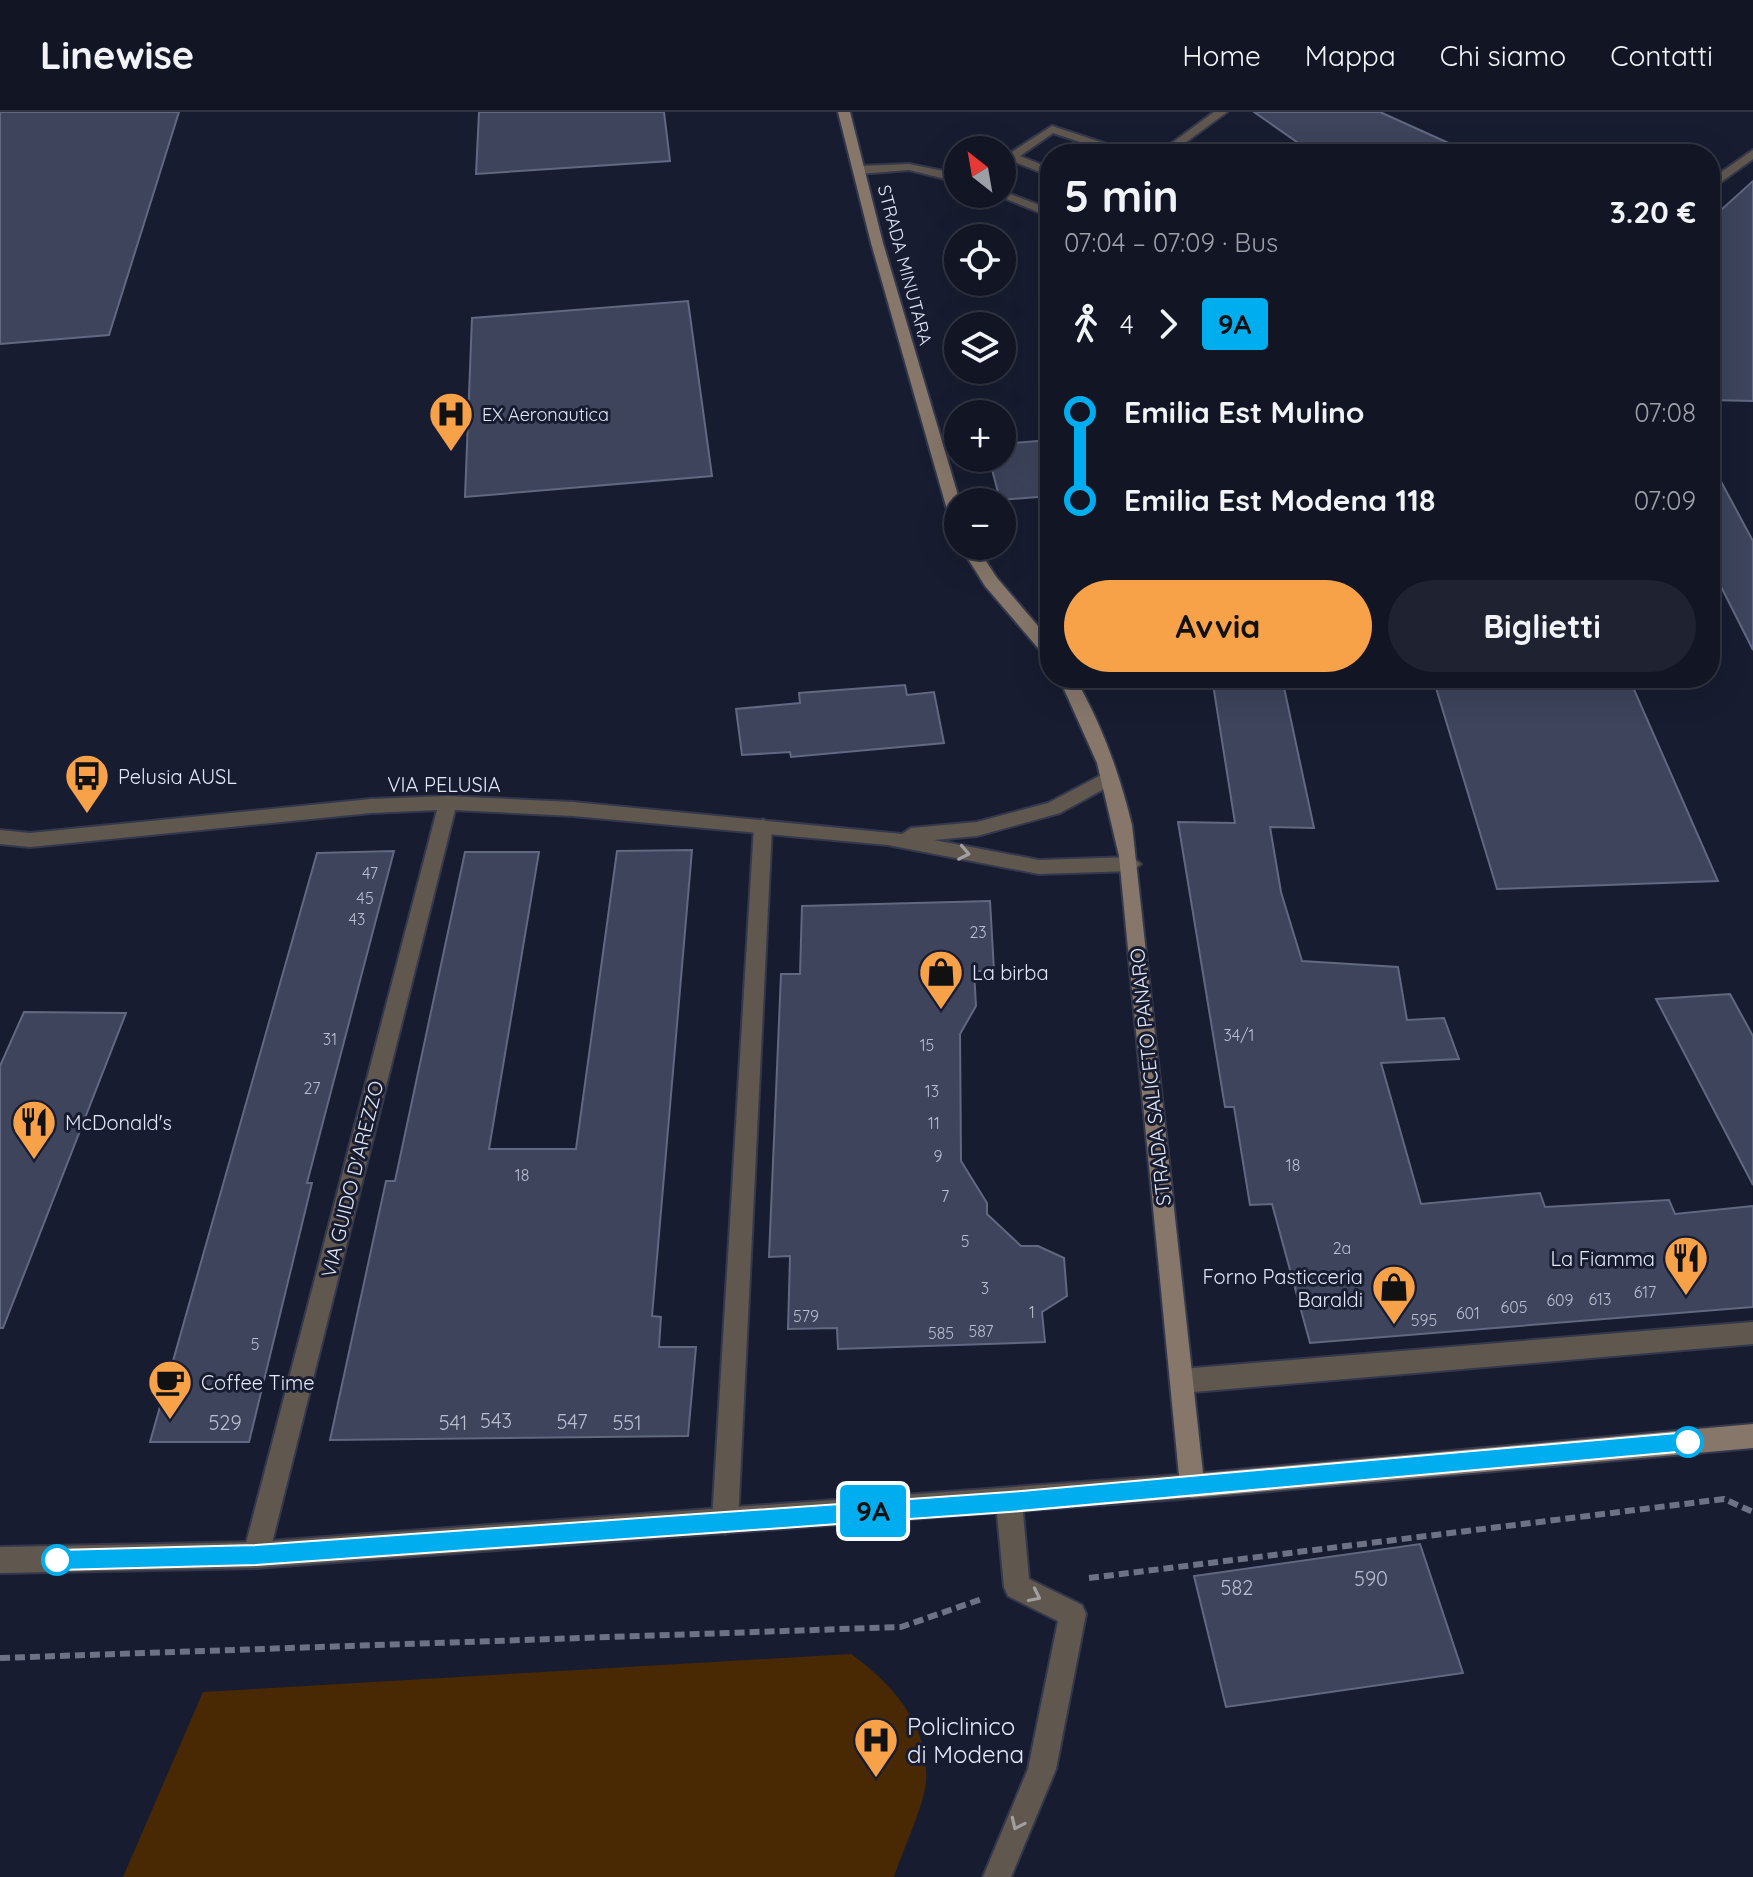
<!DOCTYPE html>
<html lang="it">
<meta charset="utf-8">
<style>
body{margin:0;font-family:Quicksand,sans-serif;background:#1e2231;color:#f1f3f6;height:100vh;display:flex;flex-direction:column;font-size:30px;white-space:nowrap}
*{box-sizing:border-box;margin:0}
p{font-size:26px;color:#9c9fa6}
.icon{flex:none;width:44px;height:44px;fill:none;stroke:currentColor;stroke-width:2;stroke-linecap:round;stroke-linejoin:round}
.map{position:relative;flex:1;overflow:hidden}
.panel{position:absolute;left:1040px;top:32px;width:680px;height:544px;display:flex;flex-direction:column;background:#111524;border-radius:32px;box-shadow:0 8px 32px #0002,0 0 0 2px #303441}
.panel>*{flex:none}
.badge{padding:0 16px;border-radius:6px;font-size:28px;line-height:52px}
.needle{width:52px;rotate:329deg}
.fabs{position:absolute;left:944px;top:24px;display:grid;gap:16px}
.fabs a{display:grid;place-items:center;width:72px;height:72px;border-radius:50%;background:#111524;box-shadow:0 8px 32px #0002,0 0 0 2px #303441;font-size:40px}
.map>.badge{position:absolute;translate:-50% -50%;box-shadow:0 0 0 4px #fff}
.legs{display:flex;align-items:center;gap:12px;height:88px;padding:0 24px;font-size:26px}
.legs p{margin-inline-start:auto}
.headline{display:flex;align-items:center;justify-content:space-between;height:136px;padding:0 24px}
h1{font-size:44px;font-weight:700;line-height:60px}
.cta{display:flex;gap:16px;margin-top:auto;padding:16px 24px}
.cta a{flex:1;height:92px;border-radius:48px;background:#f7a149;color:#111;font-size:32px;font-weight:700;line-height:92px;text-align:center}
.cta a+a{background:#1e2231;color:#f1f3f6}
ul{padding:0 24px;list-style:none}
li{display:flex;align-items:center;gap:28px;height:88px;font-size:30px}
li i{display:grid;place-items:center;width:12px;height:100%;margin:0 10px;background:currentColor}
li i::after{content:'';width:20px;height:20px;margin:-10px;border:6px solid;border-radius:50%;background:#111524}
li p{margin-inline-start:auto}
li:first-child i{background:linear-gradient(#0000 50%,currentColor 0)}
li:last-child i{background:linear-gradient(currentColor 50%,#0000 0)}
header{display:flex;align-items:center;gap:48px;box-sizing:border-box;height:112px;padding:0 40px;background:#111524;border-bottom:2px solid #303441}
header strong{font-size:38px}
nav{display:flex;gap:44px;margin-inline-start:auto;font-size:28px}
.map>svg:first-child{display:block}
.green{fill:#492904}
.building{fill:#3d445b;stroke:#616881;stroke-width:2}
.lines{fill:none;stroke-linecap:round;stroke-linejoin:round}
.service-casing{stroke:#34384c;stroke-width:4}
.minor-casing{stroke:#34384c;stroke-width:4}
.tertiary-casing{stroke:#34384c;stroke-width:4}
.secondary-casing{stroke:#34384c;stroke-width:4}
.path{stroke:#6d7284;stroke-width:6;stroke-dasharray:10 5;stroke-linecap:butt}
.service{fill:#60574f;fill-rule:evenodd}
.minor{fill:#60574f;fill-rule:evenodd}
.tertiary{fill:#60574f;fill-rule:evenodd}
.secondary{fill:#86776a;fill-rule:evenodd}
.oneway{stroke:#a29fa2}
.line-1{fill:#00adef;stroke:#fff;stroke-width:2}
.stop-1-dot{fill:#fff;stroke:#00adef;stroke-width:4}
.labels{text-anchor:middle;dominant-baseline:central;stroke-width:6;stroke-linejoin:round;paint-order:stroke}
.number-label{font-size:16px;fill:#babecf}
.far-street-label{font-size:18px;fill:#e3e7f6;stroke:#171c30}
.far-poi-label{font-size:18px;fill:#e3e7f6;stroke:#171c30;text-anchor:start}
.poi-label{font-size:20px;fill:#e3e7f6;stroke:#171c30;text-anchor:start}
.street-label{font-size:20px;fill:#e3e7f6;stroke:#171c30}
.near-number-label{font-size:20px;fill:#babecf}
.near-poi-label{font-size:24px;fill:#e3e7f6;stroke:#171c30;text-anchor:start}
</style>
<header>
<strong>Linewise</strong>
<nav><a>Home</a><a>Mappa</a><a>Chi siamo</a><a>Contatti</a></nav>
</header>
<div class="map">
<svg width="1753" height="1765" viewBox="0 0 1753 1765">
<rect width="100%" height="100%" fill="#171c30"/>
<!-- green -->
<path class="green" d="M851,1542c42,30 79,72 75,128 -2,24 -24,70 -32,95h-771l80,-185z"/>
<!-- building -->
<g class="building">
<path d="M0,0h179l-70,223 -109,9z"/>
<path d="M479,0h185l6,49 -194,13z"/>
<path d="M1254,0h126l93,42h-159z"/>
<path d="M1753,69v220l-43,-1v-180z"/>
<path d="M688,189l24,175 -247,21 7,-179z"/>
<path d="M1050,328v56l-50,4 -11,-42h13v-14z"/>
<path d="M1710,349l43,80v109l-43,-85z"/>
<path d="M1212,566h70l32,150 -44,-1 11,65 21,69 96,6 9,53 37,-2 15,41 -78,4 40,141 119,-11 5,14 124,-7 6,14 78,-8v101l-443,36 -38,-139 -22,1 -16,-98h-9l-47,-285 57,1z"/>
<path d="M1433,566h196l89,203 -221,8z"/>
<path d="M905,573l2,10 27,-3 10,51 -153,14 -1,-5 -48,3 -6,-46 64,-6 -1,-10z"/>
<path d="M692,738l-40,466 9,1 -2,30h37l-8,89 -358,4 56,-259h9l70,-329h74l-50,297h87l41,-298z"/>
<path d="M394,739l-87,332h5l-63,259h-99l167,-589z"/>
<path d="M990,789l4,70h-20l2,35 -16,28 1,127 26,42v11l34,32h17l26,12 3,38 -25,16 3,30 -207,7 -1,-21 -49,1 2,-73 -21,1 12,-283h19l2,-68z"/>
<path d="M1730,882l23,42v149l-97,-186z"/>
<path d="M24,900l102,1 -123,315h-3v-262z"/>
<path d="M1420,1432l43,129 -237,34 -32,-131z"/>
</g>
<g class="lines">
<!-- service casing -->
<g class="service-casing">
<g id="service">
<path d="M1214,0h13l-57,42h-13z"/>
<path d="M1052,14l79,26 2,2h-17l-63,-21 -33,23 30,12v8l-43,-17v-4z"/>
<path d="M763,707l9,7 -34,695 -4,9 -9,4 -9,-4 -4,-9 42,-695z"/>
<path d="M1753,1210v22l-571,49 -8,-4 -4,-8 4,-8 8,-4z"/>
<path d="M1009,1377l9,4 4,9 7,77 53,26 4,9 -30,155 -45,108h-28l45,-108 30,-148 -50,-25 -4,-9 -8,-85 4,-9z"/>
</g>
</g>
<!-- minor casing -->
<g class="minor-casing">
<g id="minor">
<path d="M909,52l49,10v8l-49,-12 -50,4 -6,-4 6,-4z"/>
<path d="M1002,79l48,18v8l-56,-23h8z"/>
<path d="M1109,659l9,7 -3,5 -55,30 -83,23 -43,4 105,20 93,-3 9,7 -9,7 -93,3 -151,-29 -315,-29 -118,-6 -186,745 -4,9 -9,4 -9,-4 -4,-9 194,-745 -66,3 -341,34 -30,-3v-14l30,3 341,-34 77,-3 125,6 329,32 9,-6 66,-6 71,-19z"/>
</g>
</g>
<!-- tertiary casing -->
<g class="tertiary-casing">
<g id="tertiary">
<path d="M1753,38v9l-43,31v-10z"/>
<path d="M1192,1362l9,3 3,9 -3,9 -9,3 -936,70 -256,5v-26l256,-5z"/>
</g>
</g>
<!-- secondary casing -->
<g class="secondary-casing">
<g id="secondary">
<path d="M838,0h12l33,131 77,259 -2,23 -8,-5 -79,-277z"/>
<path d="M960,434h16l21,32 53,62v17l-6,-2 -59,-69z"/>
<path d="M1059,566h16c27,47 44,94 57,147l71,648 550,-49v24l-561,50 -9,-3 -3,-9 -61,-630 -22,-93z"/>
</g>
</g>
<!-- path -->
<g class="path">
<path d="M1089,1466l635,-79 29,13"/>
<path d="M0,1546l901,-31 81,-28"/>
</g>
<!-- service -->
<use href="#service" class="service"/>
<!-- minor -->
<use href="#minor" class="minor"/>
<!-- tertiary -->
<use href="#tertiary" class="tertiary"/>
<!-- secondary -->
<use href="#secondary" class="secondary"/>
</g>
<!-- one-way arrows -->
<defs><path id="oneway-chevron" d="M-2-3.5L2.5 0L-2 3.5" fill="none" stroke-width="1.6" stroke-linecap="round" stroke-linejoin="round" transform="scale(2)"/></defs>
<g class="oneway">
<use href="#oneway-chevron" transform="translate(964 741) rotate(11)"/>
<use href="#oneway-chevron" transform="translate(1035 1484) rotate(26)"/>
<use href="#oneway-chevron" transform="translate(1017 1712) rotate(115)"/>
</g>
<!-- line-1 -->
<path class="line-1" d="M1688,1320l9,10 -9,9 -679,61 -753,53 -199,5 -7,-3 -3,-7 3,-7 7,-3 199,-5 753,-53z"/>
<!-- icons -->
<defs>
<g id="hospital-pin" transform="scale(2.3)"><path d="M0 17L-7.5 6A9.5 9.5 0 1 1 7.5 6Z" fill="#f7a149" stroke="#171c30"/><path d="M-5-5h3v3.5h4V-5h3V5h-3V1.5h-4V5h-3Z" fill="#111"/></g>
<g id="bus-pin" transform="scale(2.3)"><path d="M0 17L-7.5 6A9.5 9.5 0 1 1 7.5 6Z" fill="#f7a149" stroke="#171c30"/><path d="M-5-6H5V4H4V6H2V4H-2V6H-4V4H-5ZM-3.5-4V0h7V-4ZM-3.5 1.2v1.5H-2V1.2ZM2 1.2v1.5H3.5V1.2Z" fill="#111"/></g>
<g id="shop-pin" transform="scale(2.3)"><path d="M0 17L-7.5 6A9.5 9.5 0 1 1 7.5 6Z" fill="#f7a149" stroke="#171c30"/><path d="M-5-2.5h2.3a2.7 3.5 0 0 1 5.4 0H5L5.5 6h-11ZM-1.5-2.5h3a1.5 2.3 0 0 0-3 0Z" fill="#111"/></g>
<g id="restaurant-pin" transform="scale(2.3)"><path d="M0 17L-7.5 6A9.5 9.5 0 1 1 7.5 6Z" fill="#f7a149" stroke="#171c30"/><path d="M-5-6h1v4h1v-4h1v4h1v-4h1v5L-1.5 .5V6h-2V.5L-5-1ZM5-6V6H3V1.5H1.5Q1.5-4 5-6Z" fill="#111"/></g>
<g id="cafe-pin" transform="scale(2.3)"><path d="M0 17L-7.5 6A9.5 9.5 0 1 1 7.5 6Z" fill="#f7a149" stroke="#171c30"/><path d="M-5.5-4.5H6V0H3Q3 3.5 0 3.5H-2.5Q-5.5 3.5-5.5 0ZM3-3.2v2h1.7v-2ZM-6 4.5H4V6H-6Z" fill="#111"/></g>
</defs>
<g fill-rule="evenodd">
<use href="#hospital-pin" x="451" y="302"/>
<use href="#bus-pin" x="87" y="664"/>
<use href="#shop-pin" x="941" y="860"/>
<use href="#restaurant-pin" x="34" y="1010"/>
<use href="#restaurant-pin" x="1686" y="1146"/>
<use href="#shop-pin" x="1394" y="1175"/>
<use href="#cafe-pin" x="170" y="1270"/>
<use href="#hospital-pin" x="876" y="1628"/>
</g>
<!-- markers -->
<g class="stop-1-dot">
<circle cx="1688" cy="1330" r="14"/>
<circle cx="57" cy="1448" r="14"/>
</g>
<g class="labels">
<!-- number labels -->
<g class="number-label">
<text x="370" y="761">47</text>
<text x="365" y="786">45</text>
<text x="357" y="807">43</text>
<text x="978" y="820">23</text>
<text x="1239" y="923">34/1</text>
<text x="330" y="927">31</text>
<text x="927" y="933">15</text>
<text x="312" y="976">27</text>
<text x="932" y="979">13</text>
<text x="934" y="1011">11</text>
<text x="938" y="1044">9</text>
<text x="1293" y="1053">18</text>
<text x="522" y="1063">18</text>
<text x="945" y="1084">7</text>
<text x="965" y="1129">5</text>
<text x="1342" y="1136">2a</text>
<text x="985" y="1176">3</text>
<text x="1645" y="1180">617</text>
<text x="1600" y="1187">613</text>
<text x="1560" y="1188">609</text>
<text x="1514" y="1195">605</text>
<text x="1032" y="1200">1</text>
<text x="1468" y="1201">601</text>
<text x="806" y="1204">579</text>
<text x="1424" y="1208">595</text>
<text x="981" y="1219">587</text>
<text x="941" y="1221">585</text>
<text x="255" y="1232">5</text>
</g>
<!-- far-street labels -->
<g class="far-street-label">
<text transform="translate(905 153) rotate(75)">STRADA MINUTARA</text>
</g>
<!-- far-poi labels -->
<g class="far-poi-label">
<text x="482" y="302">EX Aeronautica</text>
</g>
<!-- poi labels -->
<g class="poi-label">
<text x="118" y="664">Pelusia AUSL</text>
<text x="972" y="860">La birba</text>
<text x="65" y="1010">McDonald's</text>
<text x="1655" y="1146" text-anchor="end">La Fiamma</text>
<text x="1363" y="1164" text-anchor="end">Forno Pasticceria<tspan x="1363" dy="23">Baraldi</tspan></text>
<text x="201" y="1270">Coffee Time</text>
</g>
<!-- street labels -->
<g class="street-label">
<text x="444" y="672">VIA PELUSIA</text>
<text transform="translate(1150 965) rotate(-96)">STRADA SALICETO PANARO</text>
<text transform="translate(352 1067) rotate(-76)">VIA GUIDO D'AREZZO</text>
</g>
<!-- near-number labels -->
<g class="near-number-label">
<text x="496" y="1308">543</text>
<text x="572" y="1309">547</text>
<text x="225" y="1310">529</text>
<text x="453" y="1310">541</text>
<text x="627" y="1310">551</text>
<text x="1371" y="1466">590</text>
<text x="1237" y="1475">582</text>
</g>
<!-- near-poi labels -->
<g class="near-poi-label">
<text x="907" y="1614">Policlinico<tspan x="907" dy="28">di Modena</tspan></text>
</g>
</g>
</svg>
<div class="fabs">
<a><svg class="needle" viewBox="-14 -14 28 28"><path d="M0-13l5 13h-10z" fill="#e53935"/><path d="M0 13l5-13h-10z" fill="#9c9fa6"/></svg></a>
<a><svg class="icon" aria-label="locate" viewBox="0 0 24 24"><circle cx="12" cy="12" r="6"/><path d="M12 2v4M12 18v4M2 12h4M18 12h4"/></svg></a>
<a><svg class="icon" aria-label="layers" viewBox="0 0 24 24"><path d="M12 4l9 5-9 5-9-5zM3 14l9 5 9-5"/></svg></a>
<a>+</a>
<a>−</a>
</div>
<b class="badge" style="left:873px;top:1399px;background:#00adef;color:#111">9A</b>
<section class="panel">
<div class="headline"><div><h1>5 min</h1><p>07:04 – 07:09 · Bus</p></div><b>3.20 €</b></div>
<div class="legs"><svg class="icon" aria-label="walk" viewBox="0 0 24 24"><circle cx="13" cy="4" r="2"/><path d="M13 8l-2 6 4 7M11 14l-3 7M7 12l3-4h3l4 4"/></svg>4<svg class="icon" aria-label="forward" viewBox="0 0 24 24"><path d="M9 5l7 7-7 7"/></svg><b class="badge" style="background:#00adef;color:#111">9A</b></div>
<ul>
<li><i style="color:#00adef"></i><b>Emilia Est Mulino</b><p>07:08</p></li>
<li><i style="color:#00adef"></i><b>Emilia Est Modena 118</b><p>07:09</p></li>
</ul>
<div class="cta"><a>Avvia</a><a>Biglietti</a></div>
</section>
</div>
